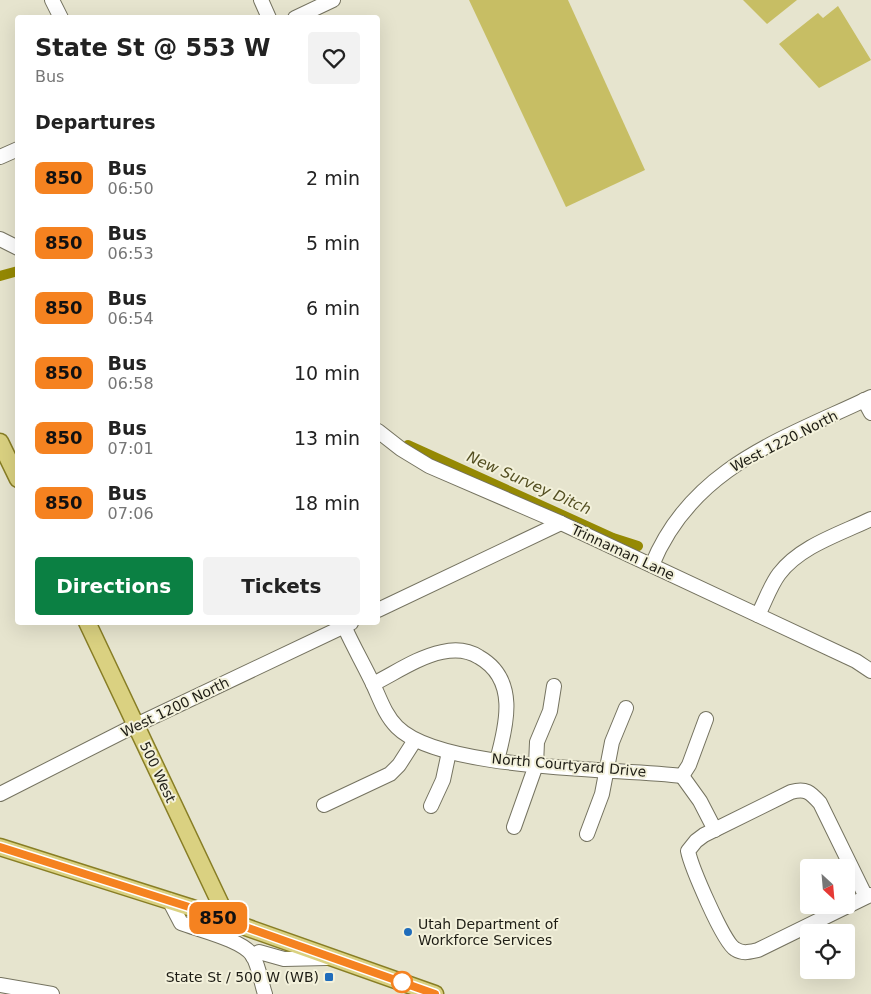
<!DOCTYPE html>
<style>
body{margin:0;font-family:"DejaVu Sans",sans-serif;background:#f2f2f2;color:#222;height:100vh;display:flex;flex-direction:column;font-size:19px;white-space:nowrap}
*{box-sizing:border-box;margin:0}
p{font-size:16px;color:#767676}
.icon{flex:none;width:28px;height:28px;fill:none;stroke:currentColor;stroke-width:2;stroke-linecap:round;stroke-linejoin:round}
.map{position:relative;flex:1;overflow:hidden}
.details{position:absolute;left:15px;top:15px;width:365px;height:610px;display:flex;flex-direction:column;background:#fff;border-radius:5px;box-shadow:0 5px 20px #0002}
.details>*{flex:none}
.badge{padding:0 10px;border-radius:8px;font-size:18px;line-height:32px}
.needle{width:32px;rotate:154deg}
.controls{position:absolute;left:800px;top:859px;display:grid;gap:10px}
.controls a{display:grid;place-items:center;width:55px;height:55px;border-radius:5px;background:#fff;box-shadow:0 5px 20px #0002;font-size:25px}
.map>.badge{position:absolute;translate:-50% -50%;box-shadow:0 0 0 2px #fff}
h2{padding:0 20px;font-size:19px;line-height:45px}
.round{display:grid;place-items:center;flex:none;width:52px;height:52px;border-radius:5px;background:#f2f2f2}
.overview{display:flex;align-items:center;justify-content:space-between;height:85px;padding:0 20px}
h1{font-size:24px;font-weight:700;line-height:38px}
.primary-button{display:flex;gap:10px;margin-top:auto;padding:10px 20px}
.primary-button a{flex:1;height:58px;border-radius:5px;background:#0b8043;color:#fff;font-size:20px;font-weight:700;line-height:58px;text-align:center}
.primary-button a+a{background:#f2f2f2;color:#222}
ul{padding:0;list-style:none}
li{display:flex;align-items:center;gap:15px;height:65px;padding:0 20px}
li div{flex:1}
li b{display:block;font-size:19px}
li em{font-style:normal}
li .badge{min-width:55px;font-weight:700;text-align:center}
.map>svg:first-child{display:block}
.green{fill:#c7be64}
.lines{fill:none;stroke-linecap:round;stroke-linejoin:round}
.canal{stroke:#958903;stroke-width:10}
.minor-casing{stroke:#757360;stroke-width:16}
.major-casing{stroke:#887e25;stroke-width:19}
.minor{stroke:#fff;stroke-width:14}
.major{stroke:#dad181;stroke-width:16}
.line-casing{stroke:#fff;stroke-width:11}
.line{stroke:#f58220;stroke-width:8}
.poi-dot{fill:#1f6cbb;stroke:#f3f1db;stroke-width:2}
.stop-dot{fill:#fff;stroke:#f58220;stroke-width:2.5}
.labels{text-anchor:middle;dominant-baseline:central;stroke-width:4;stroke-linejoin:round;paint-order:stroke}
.street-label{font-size:14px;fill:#1e1d15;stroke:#f3f1db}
.poi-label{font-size:14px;fill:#1e1d15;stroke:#f3f1db;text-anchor:start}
.water-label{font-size:15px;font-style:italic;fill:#544f22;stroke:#f3f1db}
</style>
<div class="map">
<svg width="871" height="994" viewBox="0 0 871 994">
<rect width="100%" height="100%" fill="#e6e4ce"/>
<!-- green -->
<g class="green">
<path d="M469,0h99l77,170 -79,37z"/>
<path d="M743,0h54l-30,24z"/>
<path d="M838,6l33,54 -52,28 -40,-44 39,-31 5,5z"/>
</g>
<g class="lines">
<!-- canal -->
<g class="canal">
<path d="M0,276l18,-5"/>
<path d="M408,445l205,93 25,8"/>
</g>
<!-- minor casing -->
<g class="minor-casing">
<g id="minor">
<path d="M52,0l9,18"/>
<path d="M261,0l8,18"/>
<path d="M295,18l38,-18"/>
<path d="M0,157l18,-8"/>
<path d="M0,239l18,9"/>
<path d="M864,400l7,13"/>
<path d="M378,431l23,18 28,17 132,57 295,138 15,10"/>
<path d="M652,565c40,-98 131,-126 219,-168"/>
<path d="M378,610l183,-87"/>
<path d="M758,615c7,-13 12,-29 21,-41 21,-28 61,-40 92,-55"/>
<path d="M344,626c9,20 20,39 29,58 7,15 12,31 24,43 44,44 219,41 285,49"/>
<path d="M373,684c22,-11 45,-27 69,-32 13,-3 26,-2 37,5 39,22 28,67 18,103"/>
<path d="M682,776l18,25 15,29"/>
<path d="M682,776l7,-11 17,-46"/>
<path d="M0,794l136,-69 215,-102"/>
<path d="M324,805l66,-31 9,-9 16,-25"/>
<path d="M431,806l12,-26 6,-28"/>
<path d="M514,827l22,-62 1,-23 13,-31 4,-25"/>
<path d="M587,834l15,-40 10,-52 14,-34"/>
<path d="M866,897l-46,-94c-10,-11 -14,-15 -29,-11l-87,43 -8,6 -8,10c3,15 35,91 47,98 8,5 14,3 23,1l108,-53 5,-2"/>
<path d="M169,900l12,23c18,7 62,17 72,33 6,11 8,26 12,38"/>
<path d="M253,957l6,-5 25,7 43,-1"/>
<path d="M0,985l52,9"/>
</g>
</g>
<!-- major casing -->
<g class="major-casing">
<g id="major">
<path d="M0,442l18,37"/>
<path d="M87,622l142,300"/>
<path d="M0,847l189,60 246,87"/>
</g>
</g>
<!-- minor -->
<use href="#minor" class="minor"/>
<!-- major -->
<use href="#major" class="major"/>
</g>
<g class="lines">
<!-- line casing -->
<g class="line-casing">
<path id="line" d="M0,847l189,60 246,87"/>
</g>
<!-- line -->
<use href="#line" class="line"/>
</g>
<!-- markers -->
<g class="poi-dot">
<circle cx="408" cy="932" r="5"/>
<rect x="324" y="972" width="10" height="10" rx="2.5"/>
</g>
<circle class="stop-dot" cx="402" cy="982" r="10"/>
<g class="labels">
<!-- street labels -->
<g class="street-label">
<text transform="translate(784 441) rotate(-27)">West 1220 North</text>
<text transform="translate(623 552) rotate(25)">Trinnaman Lane</text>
<text transform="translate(175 707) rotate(-26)">West 1200 North</text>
<text transform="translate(569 765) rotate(5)">North Courtyard Drive</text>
<text transform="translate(158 772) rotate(65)">500 West</text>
</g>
<!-- poi labels -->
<g class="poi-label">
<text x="418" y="924">Utah Department of<tspan x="418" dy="16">Workforce Services</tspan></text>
<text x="319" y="977" text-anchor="end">State St / 500 W (WB)</text>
</g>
<!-- water labels -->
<g class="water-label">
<text transform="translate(529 483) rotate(24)">New Survey Ditch</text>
</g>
</g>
</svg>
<div class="controls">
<a><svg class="needle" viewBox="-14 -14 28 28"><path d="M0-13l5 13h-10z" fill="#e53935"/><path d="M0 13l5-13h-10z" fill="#767676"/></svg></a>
<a><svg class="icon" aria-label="locate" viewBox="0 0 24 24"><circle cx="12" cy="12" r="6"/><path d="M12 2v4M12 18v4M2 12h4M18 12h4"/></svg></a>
</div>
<b class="badge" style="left:218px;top:918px;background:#f58220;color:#111">850</b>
<section class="details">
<div class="overview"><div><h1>State St @ 553 W</h1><p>Bus</p></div><a class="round"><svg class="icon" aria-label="heart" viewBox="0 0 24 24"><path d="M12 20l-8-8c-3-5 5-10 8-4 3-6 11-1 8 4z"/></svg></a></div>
<h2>Departures</h2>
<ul>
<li><span class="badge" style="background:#f58220;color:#111">850</span><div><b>Bus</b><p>06:50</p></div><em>2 min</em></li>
<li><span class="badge" style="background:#f58220;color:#111">850</span><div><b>Bus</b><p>06:53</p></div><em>5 min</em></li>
<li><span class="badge" style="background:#f58220;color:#111">850</span><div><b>Bus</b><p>06:54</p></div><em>6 min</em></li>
<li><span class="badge" style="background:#f58220;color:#111">850</span><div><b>Bus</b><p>06:58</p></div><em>10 min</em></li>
<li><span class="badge" style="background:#f58220;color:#111">850</span><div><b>Bus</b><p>07:01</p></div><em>13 min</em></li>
<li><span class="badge" style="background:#f58220;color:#111">850</span><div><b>Bus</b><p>07:06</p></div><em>18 min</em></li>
</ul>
<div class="primary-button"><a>Directions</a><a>Tickets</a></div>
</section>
</div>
